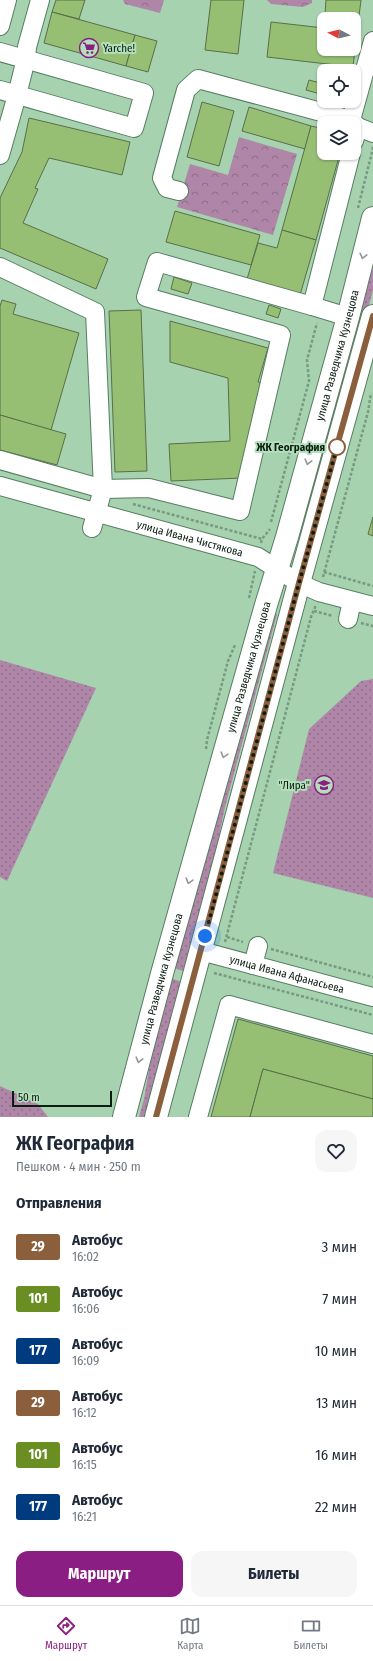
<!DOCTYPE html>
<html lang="ru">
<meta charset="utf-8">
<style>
body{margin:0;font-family:"Fira Sans Condensed",sans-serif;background:#f6f6f7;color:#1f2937;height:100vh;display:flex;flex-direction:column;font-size:15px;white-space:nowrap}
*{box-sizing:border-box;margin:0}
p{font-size:13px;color:#747a83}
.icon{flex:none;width:22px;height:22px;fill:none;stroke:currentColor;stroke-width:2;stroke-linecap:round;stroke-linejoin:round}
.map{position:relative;height:1117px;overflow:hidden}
.side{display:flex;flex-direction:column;background:#fff;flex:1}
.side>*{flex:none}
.badge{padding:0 8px;border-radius:3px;font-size:14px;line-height:26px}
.needle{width:26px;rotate:277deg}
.buttons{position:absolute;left:317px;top:12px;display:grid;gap:8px}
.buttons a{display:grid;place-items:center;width:44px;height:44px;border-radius:8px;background:#fff;box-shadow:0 1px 3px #0004;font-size:20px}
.scale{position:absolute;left:12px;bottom:10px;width:100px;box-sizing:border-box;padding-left:4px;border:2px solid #0c1d11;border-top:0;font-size:11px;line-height:14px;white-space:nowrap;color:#0c1d11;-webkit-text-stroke:3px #b3dfbd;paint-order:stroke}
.you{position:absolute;width:20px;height:20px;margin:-10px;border:3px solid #fff;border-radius:50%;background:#1a73e8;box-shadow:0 0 0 6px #1a73e833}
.map>.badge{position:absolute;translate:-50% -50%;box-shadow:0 0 0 2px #fff}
h2{padding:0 16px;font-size:15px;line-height:36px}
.round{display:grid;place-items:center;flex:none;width:42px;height:42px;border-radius:12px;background:#f6f6f7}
.overview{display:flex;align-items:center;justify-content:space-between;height:68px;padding:0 16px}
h1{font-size:19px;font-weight:700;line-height:30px}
.action{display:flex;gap:8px;margin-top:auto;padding:8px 16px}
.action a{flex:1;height:46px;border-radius:12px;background:#8b1e83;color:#fff;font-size:16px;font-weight:700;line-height:46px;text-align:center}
.action a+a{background:#f6f6f7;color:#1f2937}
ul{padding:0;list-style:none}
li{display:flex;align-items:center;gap:12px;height:52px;padding:0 16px}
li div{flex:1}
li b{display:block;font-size:15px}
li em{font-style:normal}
li .badge{min-width:44px;font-weight:700;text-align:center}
.menu{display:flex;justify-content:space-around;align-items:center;height:56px;border-top:1px solid #e0e1e3;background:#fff;font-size:11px;color:#747a83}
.menu a{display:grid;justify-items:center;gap:2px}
.menu .current{color:#8b1e83}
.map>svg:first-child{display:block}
.grass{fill:url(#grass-dots)}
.park{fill:url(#park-crowns)}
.building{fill:#97bf74;stroke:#596f47}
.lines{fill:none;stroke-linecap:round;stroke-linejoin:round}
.minor-casing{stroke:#567e60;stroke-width:20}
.major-casing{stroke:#567e60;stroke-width:24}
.path{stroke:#779b80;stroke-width:2.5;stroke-dasharray:3 2;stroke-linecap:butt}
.minor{stroke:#fff;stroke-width:18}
.major{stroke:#fff;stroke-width:22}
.oneway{stroke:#929994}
.line-casing{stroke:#fff;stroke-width:9}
.line{stroke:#8b5e3c;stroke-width:6}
.walk{stroke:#0c1d11;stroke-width:4;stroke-dasharray:0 7.2}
.stop-dot{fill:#fff;stroke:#8b5e3c;stroke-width:2}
.labels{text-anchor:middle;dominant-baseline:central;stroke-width:4;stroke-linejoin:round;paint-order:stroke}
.poi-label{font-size:11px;fill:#0c1d11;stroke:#b3dfbd;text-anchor:start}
.street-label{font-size:11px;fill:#0c1d11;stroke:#b3dfbd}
.stop-label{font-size:11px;font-weight:bold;fill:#0c1d11;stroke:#b3dfbd;text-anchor:end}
</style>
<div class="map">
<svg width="373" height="1117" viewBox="0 0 373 1117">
<defs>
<pattern id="grass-dots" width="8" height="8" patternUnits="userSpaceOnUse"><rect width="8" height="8" fill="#af86a8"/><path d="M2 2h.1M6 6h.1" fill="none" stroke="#8d6d87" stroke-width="1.8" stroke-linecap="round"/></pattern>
<pattern id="park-crowns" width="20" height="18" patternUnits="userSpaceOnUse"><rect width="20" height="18" fill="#af86a8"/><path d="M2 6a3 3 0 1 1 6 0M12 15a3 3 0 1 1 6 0" fill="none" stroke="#8d6d87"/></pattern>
</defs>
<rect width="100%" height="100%" fill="#a6d2b0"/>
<!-- grass -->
<g class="grass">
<path d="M373,242v48l-68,247 -8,-3z"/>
<path d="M271,613l6,1 -52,193 -20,95 -19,70 -12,-4z"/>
<path d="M0,660l96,28 -89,193 -7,-4z"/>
<path d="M373,679v219l-100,-25 36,-144 52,-48z"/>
<path d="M171,978l13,5 -37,134h-8l5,-18 11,-65z"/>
<path d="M0,1086l38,18 10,13h-48z"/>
</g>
<!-- park -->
<g class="park">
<path d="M123,0h41l-4,13 -35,-9z"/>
<path d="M267,0h45v3l-9,4 -32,-3z"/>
<path d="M239,137l58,17 -24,81 -96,-28 13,-43 38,11z"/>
</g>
<!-- building -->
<g class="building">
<path d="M56,0h29l-6,19 -27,-7z"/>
<path d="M211,0h33l-6,54 -33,-4z"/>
<path d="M326,0h35l-4,32h-3v-13h-24v-4l-5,-1z"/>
<path d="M52,12l83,23 -9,31 -82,-23z"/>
<path d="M271,22l53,6v21h30v-17h3l-4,35 -86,-10z"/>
<path d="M135,35l22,6 -9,31 -22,-6z"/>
<path d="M309,80l15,4v11l-18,-5z"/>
<path d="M202,102l32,9 -15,55 -32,-9z"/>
<path d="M249,107l62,19 -6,23 -63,-18z"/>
<path d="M29,118l101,24 -8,33 -73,-17 -14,30 3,1 -15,34 85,36 -12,30 -96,-41v-50l22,-46z"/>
<path d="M311,126l13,3v24h16l-24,87 -34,-10z"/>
<path d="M175,211l85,24 -9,30 -85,-23z"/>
<path d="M282,230l34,10 -16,55 -53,-16 11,-36 19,5z"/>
<path d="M174,277l18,6 -4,11 -17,-5z"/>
<path d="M2,300l14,4 -3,10 66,19 -28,97 -51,-15v-109z"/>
<path d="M269,305l12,4 -3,9 -12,-4z"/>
<path d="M141,310l6,161 -32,1 -6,-161z"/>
<path d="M170,321l98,27 -10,34 9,2 -25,94 -71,3 -2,-37 61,-3 -2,-63 -58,-16z"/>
<path d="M0,415l66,19 -9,31 -57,-15z"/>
<path d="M373,517v19l-5,-2z"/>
<path d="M238,1019l135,37v43l-110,-30 -13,48h-39z"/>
<path d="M263,1069l110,30v18h-123z"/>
</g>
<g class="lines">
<!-- minor casing -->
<g class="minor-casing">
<g id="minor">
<path d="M0,26l7,-26"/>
<path d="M0,52l144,41 -10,35 -134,-38"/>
<path d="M354,123l4,4 -4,14"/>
<path d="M358,127l15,6"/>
<path d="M0,155l17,-60 9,-36 1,-12 13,-47"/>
<path d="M179,191l-12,-3 -5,-10 24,-88 12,-11 153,41 22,-79"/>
<path d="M0,267l95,45 8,177 -103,-29"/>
<path d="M312,306l36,11"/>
<path id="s1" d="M0,486l258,71 41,26 20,9 54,14"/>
<path d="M92,528l11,-39 46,-1 91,23 41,-176 -135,-38 11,-35 155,44 39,-153"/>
<path d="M348,619l4,-18"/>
<path id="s2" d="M201,951l172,46"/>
<path d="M253,965l5,-19"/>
<path d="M198,1117l31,-112 144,39"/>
</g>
</g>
<!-- major casing -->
<g class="major-casing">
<g id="major">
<path id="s3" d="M124,1117l39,-147 103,-365 21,-68 61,-220 25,-99"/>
<path d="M156,1117l143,-534 74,-267"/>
</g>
</g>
<!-- path -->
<g class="path">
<path d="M358,208l14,-56 1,-5"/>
<path d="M133,504l129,35"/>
<path d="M271,522l38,-141 -2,-21 10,-37"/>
<path d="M261,543l1,-4 8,-10"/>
<path d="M324,572l49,14"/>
<path d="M323,577l45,-165 3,-19"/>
<path d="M249,598l6,-27"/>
<path d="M314,611l19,5"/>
<path d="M361,623l12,3"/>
<path d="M206,749l1,-9 21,-79 7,-16"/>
<path d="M227,937l16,5"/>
<path d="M225,942l86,-325 5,-12"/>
<path d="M271,949l102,28"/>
<path d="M214,973l159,42"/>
</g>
<!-- minor -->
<use href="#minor" class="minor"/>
<!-- major -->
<use href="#major" class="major"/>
</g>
<!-- one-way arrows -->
<defs><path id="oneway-chevron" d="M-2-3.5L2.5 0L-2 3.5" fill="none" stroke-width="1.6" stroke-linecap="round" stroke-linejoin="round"/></defs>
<g class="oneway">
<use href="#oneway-chevron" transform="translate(363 256) rotate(104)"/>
<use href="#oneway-chevron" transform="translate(308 462) rotate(105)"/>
<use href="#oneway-chevron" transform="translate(224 755) rotate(106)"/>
<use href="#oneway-chevron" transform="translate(189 881) rotate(106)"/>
<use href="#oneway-chevron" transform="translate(139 1060) rotate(105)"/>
</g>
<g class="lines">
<!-- line casing -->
<g class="line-casing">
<path id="line" d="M156,1117l143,-534 74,-267"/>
</g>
<!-- line -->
<use href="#line" class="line"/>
<!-- walk -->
<path class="walk" d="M205,936l94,-353 38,-136"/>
</g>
<!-- icons -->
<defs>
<g id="supermarket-ring" transform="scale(1)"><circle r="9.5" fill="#b3dfbd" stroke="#8b1e83" stroke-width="1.5"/><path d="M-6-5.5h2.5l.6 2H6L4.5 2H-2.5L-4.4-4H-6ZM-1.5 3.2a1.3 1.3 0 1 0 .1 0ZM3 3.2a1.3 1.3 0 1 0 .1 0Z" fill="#8b1e83"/></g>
<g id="school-ring" transform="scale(1)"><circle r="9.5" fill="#b3dfbd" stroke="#8b1e83" stroke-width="1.5"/><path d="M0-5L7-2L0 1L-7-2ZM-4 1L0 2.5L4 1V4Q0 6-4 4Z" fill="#8b1e83"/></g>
</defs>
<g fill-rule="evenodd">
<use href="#supermarket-ring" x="89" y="48"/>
<use href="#school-ring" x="324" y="785"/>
</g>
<!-- markers -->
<circle class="stop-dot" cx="337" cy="447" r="8"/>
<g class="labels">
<!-- poi labels -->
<g class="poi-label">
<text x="103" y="48">Yarche!</text>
<text x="310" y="785" text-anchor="end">"Лира"</text>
</g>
<!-- street labels -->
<g class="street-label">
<text stroke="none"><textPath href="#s3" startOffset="791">улица Разведчика Кузнецова</textPath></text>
<text stroke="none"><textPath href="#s1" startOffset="197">улица Ивана Чистякова</textPath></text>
<text stroke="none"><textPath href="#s3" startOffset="467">улица Разведчика Кузнецова</textPath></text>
<text stroke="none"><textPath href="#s2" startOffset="89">улица Ивана Афанасьева</textPath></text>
<text stroke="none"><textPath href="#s3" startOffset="143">улица Разведчика Кузнецова</textPath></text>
</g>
<!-- stop labels -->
<g class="stop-label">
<text x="325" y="447">ЖК География</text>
</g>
</g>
</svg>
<div class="buttons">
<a><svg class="needle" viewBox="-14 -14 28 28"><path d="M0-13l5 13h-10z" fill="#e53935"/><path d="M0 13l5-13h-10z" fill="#747a83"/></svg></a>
<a><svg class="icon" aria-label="locate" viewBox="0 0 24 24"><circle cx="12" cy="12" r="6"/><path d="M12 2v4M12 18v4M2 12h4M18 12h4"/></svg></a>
<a><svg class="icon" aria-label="layers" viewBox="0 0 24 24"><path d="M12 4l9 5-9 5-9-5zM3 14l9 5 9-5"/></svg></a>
</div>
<div class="scale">50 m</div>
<div class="you" style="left:205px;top:936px"></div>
</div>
<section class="side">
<div class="overview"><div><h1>ЖК География</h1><p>Пешком · 4 мин · 250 m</p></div><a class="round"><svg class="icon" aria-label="heart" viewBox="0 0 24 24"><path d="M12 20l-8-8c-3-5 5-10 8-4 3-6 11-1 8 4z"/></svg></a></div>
<h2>Отправления</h2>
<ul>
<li><span class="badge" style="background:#8b5e3c;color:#fff">29</span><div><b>Автобус</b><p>16:02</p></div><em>3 мин</em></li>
<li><span class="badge" style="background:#6b8e23;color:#fff">101</span><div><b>Автобус</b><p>16:06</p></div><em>7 мин</em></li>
<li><span class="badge" style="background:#003b80;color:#fff">177</span><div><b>Автобус</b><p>16:09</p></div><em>10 мин</em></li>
<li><span class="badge" style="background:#8b5e3c;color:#fff">29</span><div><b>Автобус</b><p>16:12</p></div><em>13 мин</em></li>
<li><span class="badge" style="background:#6b8e23;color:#fff">101</span><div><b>Автобус</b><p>16:15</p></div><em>16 мин</em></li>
<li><span class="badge" style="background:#003b80;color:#fff">177</span><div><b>Автобус</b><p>16:21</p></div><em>22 мин</em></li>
</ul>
<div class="action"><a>Маршрут</a><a>Билеты</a></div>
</section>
<nav class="menu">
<a class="current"><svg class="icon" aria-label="directions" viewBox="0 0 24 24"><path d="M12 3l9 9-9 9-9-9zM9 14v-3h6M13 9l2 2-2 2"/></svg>Маршрут</a>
<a><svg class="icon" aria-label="map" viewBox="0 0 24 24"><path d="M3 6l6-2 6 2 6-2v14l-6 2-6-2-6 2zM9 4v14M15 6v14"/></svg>Карта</a>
<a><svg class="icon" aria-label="tickets" viewBox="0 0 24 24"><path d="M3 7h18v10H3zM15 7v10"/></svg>Билеты</a>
</nav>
